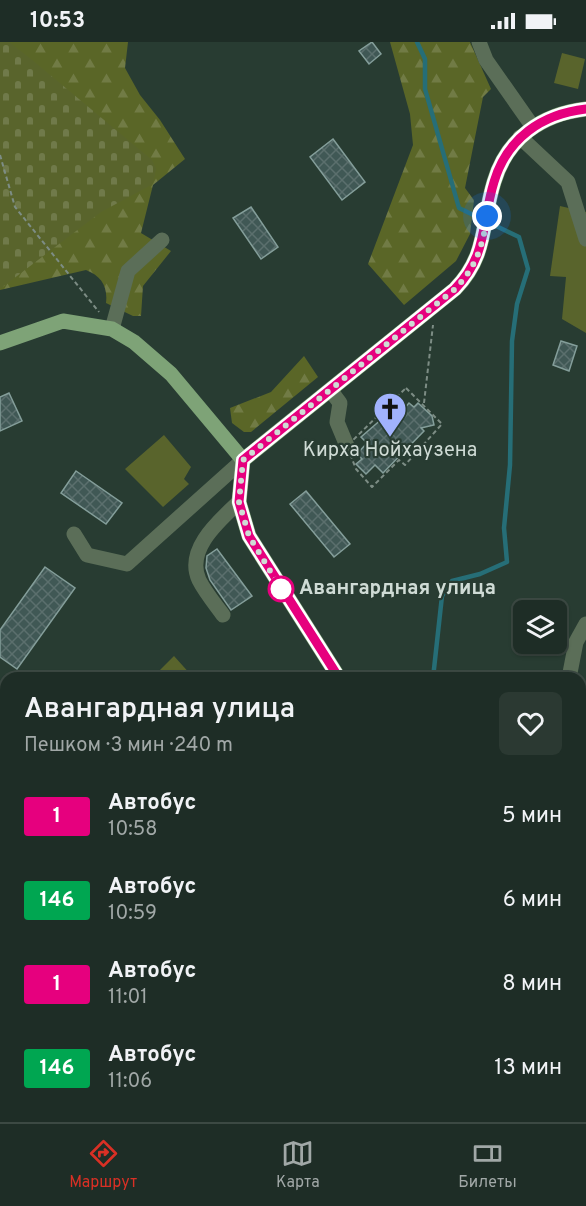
<!DOCTYPE html>
<html lang="ru">
<meta charset="utf-8">
<style>
body{margin:0;font-family:Overpass,sans-serif;background:#2b3932;color:#f1f3f6;height:100vh;display:flex;flex-direction:column;font-size:22px;white-space:nowrap}
*{box-sizing:border-box;margin:0}
p{font-size:20px;color:#a1a8a7}
.icon{flex:none;width:33px;height:33px;fill:none;stroke:currentColor;stroke-width:2;stroke-linecap:round;stroke-linejoin:round}
.map{position:relative;flex:1;overflow:hidden}
.panel{position:absolute;left:0px;top:630px;width:586px;height:450px;display:flex;flex-direction:column;background:#1e2d26;border-radius:18px 18px 0 0;box-shadow:0 2px 4px #0004,0 0 0 2px #3c4943}
.panel>*{flex:none}
.badge{padding:0 12px;border-radius:4px;font-size:21px;line-height:39px}
.fabs{position:absolute;left:513px;top:558px;display:grid;gap:12px}
.fabs a{display:grid;place-items:center;width:54px;height:54px;border-radius:9px;background:#1e2d26;box-shadow:0 2px 4px #0004,0 0 0 2px #3c4943;font-size:30px}
.you{position:absolute;width:30px;height:30px;margin:-15px;border:4px solid #fff;border-radius:50%;background:#1a73e8;box-shadow:0 0 0 9px #1a73e833}
.map>.badge{position:absolute;translate:-50% -50%;box-shadow:0 0 0 3px #fff}
.round{display:grid;place-items:center;flex:none;width:63px;height:63px;border-radius:9px;background:#2b3932}
.headline{display:flex;align-items:center;justify-content:space-between;height:102px;padding:0 24px}
h1{font-size:28px;font-weight:600;line-height:45px}
ul{padding:0;list-style:none}
li{display:flex;align-items:center;gap:18px;height:84px;padding:0 24px}
li div{flex:1}
li b{display:block;font-size:22px}
li em{font-style:normal}
li .badge{min-width:66px;font-weight:700;text-align:center}
.status{display:flex;justify-content:space-between;align-items:center;height:42px;padding:0 30px;background:#1e2d26;direction:ltr}
.status svg{height:16px;fill:currentColor}
.tabs{display:flex;justify-content:space-around;align-items:center;height:84px;border-top:2px solid #3c4943;background:#1e2d26;font-size:16px;color:#a1a8a7}
.tabs a{display:grid;justify-items:center;gap:3px}
.tabs .on{color:#d93025}
.map>svg:first-child{display:block}
.green{fill:#59642c}
.forest{fill:url(#forest-firs)}
.cemetery{fill:url(#cemetery-stones)}
.lines{fill:none;stroke-linecap:round;stroke-linejoin:round}
.stream{stroke:#266e77;stroke-width:4.5}
.building{fill:url(#building-cross-hatch);stroke:#849e9a;stroke-width:1.5}
.path{stroke:#7d8d85;stroke-width:2;stroke-dasharray:4.5 3;stroke-linecap:butt}
.minor{stroke:#5b6e58;stroke-width:15}
.major{stroke:#7ea377;stroke-width:15}
.line-casing{stroke:#fff;stroke-width:14}
.line{stroke:#e6007e;stroke-width:9}
.walk{stroke:#cfdbd5;stroke-width:6;stroke-dasharray:0 10.8}
.stop-dot{fill:#fff;stroke:#e6007e;stroke-width:3}
.labels{text-anchor:middle;dominant-baseline:central;stroke-width:4.5;stroke-linejoin:round;paint-order:stroke}
.poi-label{font-size:20px;fill:#cfdbd5;stroke:#283c32}
.stop-label{font-size:20px;font-weight:bold;fill:#cfdbd5;stroke:#283c32;text-anchor:start}
</style>
<div class="status"><b>10:53</b><svg viewBox="0 0 49 12"><path d="M0 12V9h3v3zM5 12V6h3v6zM10 12V3h3v9zM15 12V0h3v12zM26 1h20v11H26zM47 4h2v5h-2z"/></svg></div>
<div class="map">
<svg width="586" height="1080" viewBox="0 0 586 1080">
<defs>
<pattern id="forest-firs" width="22" height="20" patternUnits="userSpaceOnUse" patternTransform="scale(1.5)"><rect width="22" height="20" fill="#5a6627"/><path d="M5 1l3.5 6h-7zM16 11l3.5 6h-7z" fill="#717b45"/></pattern>
<pattern id="cemetery-stones" width="16" height="16" patternUnits="userSpaceOnUse" patternTransform="scale(1.5)"><rect width="16" height="16" fill="#59642c"/><path d="M2 7V4a2 2 0 0 1 4 0v3zM10 15v-3a2 2 0 0 1 4 0v3z" fill="#707a4a"/></pattern>
<pattern id="building-cross-hatch" width="8" height="8" patternUnits="userSpaceOnUse" patternTransform="scale(1.5)"><rect width="8" height="8" fill="#405855"/><path d="M0 0l8 8M0 8l8-8" fill="none" stroke="#5b6f6d"/></pattern>
</defs>
<rect width="100%" height="100%" fill="#283c32"/>
<!-- green -->
<g class="green">
<path d="M562,11l23,6 -7,30 -24,-6z"/>
<path d="M560,164l26,6v121l-24,-14 4,-42 -16,-1z"/>
<path d="M164,393l27,32 -7,12 5,5 -26,23 -38,-38z"/>
<path d="M174,614l18,20 6,-4 5,6h-39l-6,-6z"/>
</g>
<!-- forest -->
<g class="forest">
<path d="M0,0h128l-3,26 15,27 20,25 25,39 -32,26 -12,48 30,18 -28,35 -2,30h-8l-27,-13c2,-17 -5,-27 -20,-33l-86,20z"/>
<path d="M390,0h80l21,47 -8,8 -18,91 9,12 -4,34 -14,27 -52,44 -36,-41 45,-119 -3,-31z"/>
<path d="M304,314l14,21 -67,55h-7l-12,-9 -2,-15 41,-16z"/>
<path d="M0,977l6,3v94h169l8,6h-183z"/>
</g>
<!-- cemetery -->
<path class="cemetery" d="M0,0h9l22,17 121,101 4,9 -3,15 -52,28 -101,77z"/>
<g class="lines">
<!-- stream -->
<g class="stream">
<path d="M417,0l8,17v30l34,119 60,29 9,32 -11,35 -5,37 -2,124 -6,63 3,34 -27,12 -28,7 -10,15 -9,82"/>
<path d="M450,1080v-6"/>
</g>
</g>
<!-- building -->
<g class="building">
<path d="M372,0l9,12 -12,10 -10,-13z"/>
<path d="M333,97l32,43 -23,18 -32,-43z"/>
<path d="M251,165l27,40 -17,12 -28,-41z"/>
<path d="M561,299l16,5 -8,25 -16,-6z"/>
<path d="M9,351l13,28 -22,10v-34z"/>
<path d="M409,361l5,4 4,-4 14,13 2,9 -13,3 3,3 -41,42 -8,-8 -9,9 -10,-10 6,-5 -5,-5 10,-11 -6,-6 22,-19 2,2 14,-14 4,4z"/>
<path d="M76,429l46,32 -16,21 -45,-31z"/>
<path d="M306,449l44,53 -16,13 -44,-53z"/>
<path d="M217,507l35,47 -21,14 -21,-30 -4,-12 1,-12z"/>
<path d="M45,525l30,21 -58,81 -17,-12v-27z"/>
</g>
<g class="lines">
<!-- path -->
<g class="path">
<path d="M0,113l15,52 84,105"/>
<path d="M406,346l36,36 -37,41 -6,-5 -27,27 -16,-18 -9,-23z"/>
<path d="M424,361l9,-78"/>
</g>
<!-- minor -->
<g class="minor">
<path d="M479,0l7,18 47,67"/>
<path d="M520,95l48,45 18,57"/>
<path d="M112,287l16,-58 34,-31"/>
<path d="M331,349l9,12 -3,19 10,24"/>
<path d="M74,492l13,21 40,9 116,-104"/>
<path d="M223,573c-8,-11 -18,-23 -24,-35 -14,-31 21,-60 40,-78"/>
<path d="M569,636l7,-36 10,-18"/>
<path d="M268,1074l3,3 4,-3"/>
<path d="M381,1080l7,-6"/>
</g>
<!-- major -->
<g class="major">
<path d="M0,301l63,-22 49,8 22,13 37,32 72,86"/>
<path d="M243,418l212,-171c33,-34 26,-65 39,-107 13,-44 48,-68 92,-73"/>
<path d="M243,418l-4,42 10,34 90,142"/>
<path d="M580,918l6,4"/>
</g>
</g>
<g class="lines">
<!-- line casing -->
<g class="line-casing">
<path id="line" d="M339,636l-90,-142 -10,-34 4,-42 212,-171c33,-34 26,-65 39,-107 13,-44 48,-68 92,-73"/>
</g>
<!-- line -->
<use href="#line" class="line"/>
<!-- walk -->
<path class="walk" d="M281,547l-32,-53 -10,-34 4,-42 212,-171c21,-22 28,-43 32,-73"/>
</g>
<!-- icons -->
<defs>
<g id="church-pin" transform="scale(1.725)"><path d="M0 17L-7.5 6A9.5 9.5 0 1 1 7.5 6Z" fill="#a1b2fd" stroke="#283c32"/><path d="M-1.2-6h2.4v3.5h3.3v2.4h-3.3V6h-2.4V-.1h-3.3v-2.4h3.3Z" fill="#111"/></g>
</defs>
<g fill-rule="evenodd">
<use href="#church-pin" x="390" y="367"/>
</g>
<!-- markers -->
<circle class="stop-dot" cx="281" cy="547" r="12"/>
<g class="labels">
<!-- poi labels -->
<g class="poi-label">
<text x="390" y="409">Кирха Нойхаузена</text>
</g>
<!-- stop labels -->
<g class="stop-label">
<text x="299" y="547">Авангардная улица</text>
</g>
</g>
</svg>
<div class="fabs">
<a><svg class="icon" aria-label="layers" viewBox="0 0 24 24"><path d="M12 4l9 5-9 5-9-5zM3 14l9 5 9-5"/></svg></a>
</div>
<div class="you" style="left:487px;top:174px"></div>
<section class="panel">
<div class="headline"><div><h1>Авангардная улица</h1><p>Пешком · 3 мин · 240 m</p></div><a class="round"><svg class="icon" aria-label="heart" viewBox="0 0 24 24"><path d="M12 20l-8-8c-3-5 5-10 8-4 3-6 11-1 8 4z"/></svg></a></div>
<ul>
<li><span class="badge" style="background:#e6007e;color:#fff">1</span><div><b>Автобус</b><p>10:58</p></div><em>5 мин</em></li>
<li><span class="badge" style="background:#00a651;color:#fff">146</span><div><b>Автобус</b><p>10:59</p></div><em>6 мин</em></li>
<li><span class="badge" style="background:#e6007e;color:#fff">1</span><div><b>Автобус</b><p>11:01</p></div><em>8 мин</em></li>
<li><span class="badge" style="background:#00a651;color:#fff">146</span><div><b>Автобус</b><p>11:06</p></div><em>13 мин</em></li>
</ul>
</section>
</div>
<nav class="tabs">
<a class="on"><svg class="icon" aria-label="directions" viewBox="0 0 24 24"><path d="M12 3l9 9-9 9-9-9zM9 14v-3h6M13 9l2 2-2 2"/></svg>Маршрут</a>
<a><svg class="icon" aria-label="map" viewBox="0 0 24 24"><path d="M3 6l6-2 6 2 6-2v14l-6 2-6-2-6 2zM9 4v14M15 6v14"/></svg>Карта</a>
<a><svg class="icon" aria-label="tickets" viewBox="0 0 24 24"><path d="M3 7h18v10H3zM15 7v10"/></svg>Билеты</a>
</nav>
